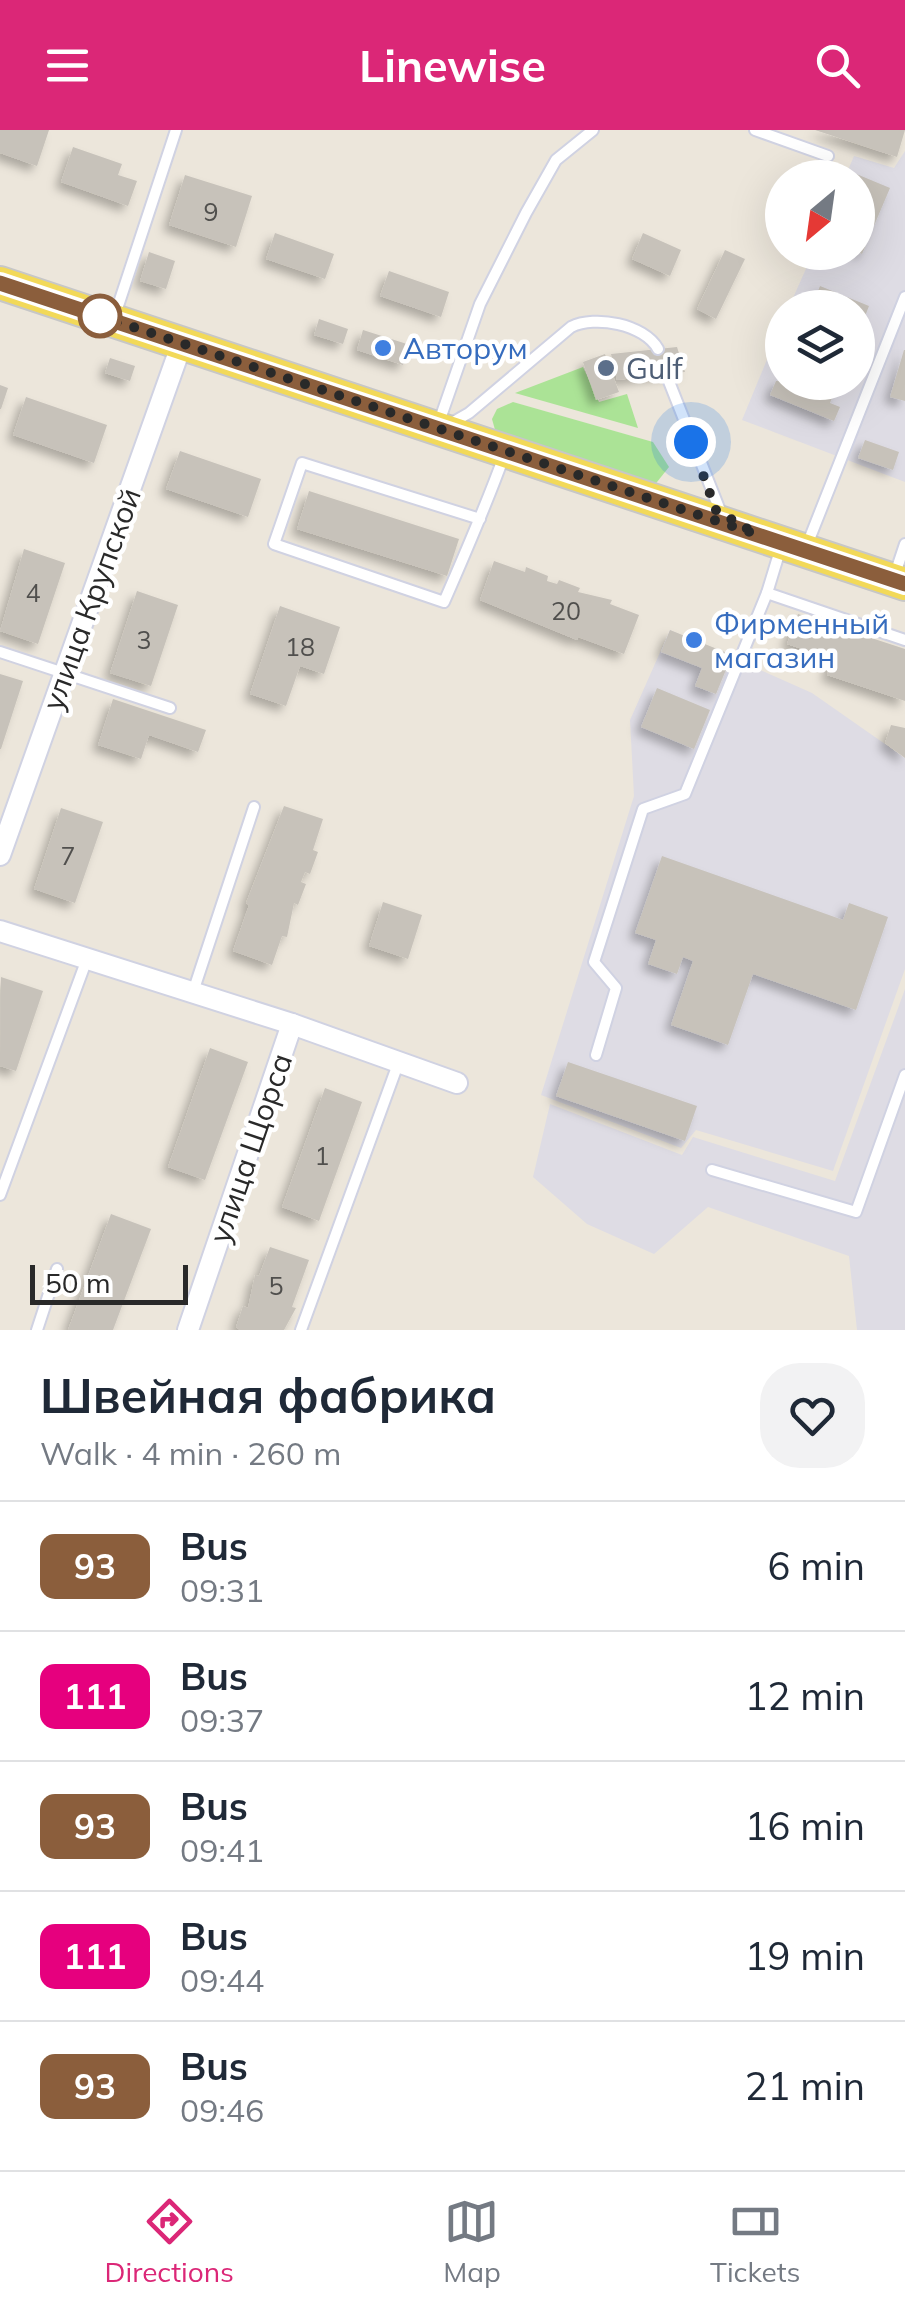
<!DOCTYPE html>
<meta charset="utf-8">
<style>
body{margin:0;font-family:Mulish,sans-serif;background:#f2f2f3;color:#1f2937;height:100vh;display:flex;flex-direction:column;font-size:38px;white-space:nowrap}
*{box-sizing:border-box;margin:0}
p{font-size:32px;color:#747a83}
.icon{flex:none;width:55px;height:55px;fill:none;stroke:currentColor;stroke-width:2;stroke-linecap:round;stroke-linejoin:round}
.map{position:relative;height:1200px;overflow:hidden}
.sheet{display:flex;flex-direction:column;background:#fff;flex:1}
.sheet>*{flex:none}
.badge{padding:0 20px;border-radius:15px;font-size:35px;line-height:65px}
.needle{width:65px;rotate:209deg}
.controls{position:absolute;left:765px;top:30px;display:grid;gap:20px}
.controls a{display:grid;place-items:center;width:110px;height:110px;border-radius:50%;background:#fff;box-shadow:0 10px 40px #0002;font-size:50px}
.scale{position:absolute;left:30px;bottom:25px;width:158px;box-sizing:border-box;padding-left:10px;border:5px solid #292929;border-top:0;font-size:28px;line-height:35px;white-space:nowrap;color:#292929;-webkit-text-stroke:8px #fff;paint-order:stroke}
.you{position:absolute;width:50px;height:50px;margin:-25px;border:8px solid #fff;border-radius:50%;background:#1a73e8;box-shadow:0 0 0 15px #1a73e833}
.map>.badge{position:absolute;translate:-50% -50%;box-shadow:0 0 0 5px #fff}
.round{display:grid;place-items:center;flex:none;width:105px;height:105px;border-radius:40px;background:#f2f2f3}
.summary{display:flex;align-items:center;justify-content:space-between;height:170px;padding:0 40px}
h1{font-size:48px;font-weight:700;line-height:75px}
ul{padding:0;list-style:none}
li{display:flex;align-items:center;gap:30px;height:130px;padding:0 40px;border-top:2px solid #e0e1e3}
li div{flex:1}
li b{display:block;font-size:38px}
li em{font-style:normal}
li .badge{min-width:110px;font-weight:700;text-align:center}
header{display:flex;justify-content:space-between;align-items:center;height:130px;padding:0 40px;background:#db2777;color:#fff;font-size:45px;font-weight:700}
.dock{display:flex;justify-content:space-around;align-items:center;height:140px;border-top:2px solid #e0e1e3;background:#fff;font-size:28px;color:#747a83}
.dock a{display:grid;justify-items:center;gap:5px}
.dock .selected{color:#db2777}
.map>svg:first-child{display:block}
.industrial{fill:#dedce4}
.green{fill:#abe396}
.building{fill:#c7c2ba;filter:url(#shadow)}
.lines{fill:none;stroke-linecap:round;stroke-linejoin:round}
.lane-casing{stroke:#d0d2e2;stroke-width:14}
.street-casing{stroke:#d0d2e2;stroke-width:24}
.primary-casing{stroke:#c7c7c7;stroke-width:36}
.lane{stroke:#fff;stroke-width:10}
.street{stroke:#fff;stroke-width:20}
.primary{stroke:#f2d959;stroke-width:32}
.line-casing{stroke:#fff;stroke-width:22}
.line{stroke:#8b5e3c;stroke-width:15}
.walk{stroke:#292929;stroke-width:10;stroke-dasharray:0 18}
.stop-dot{fill:#fff;stroke:#8b5e3c;stroke-width:5}
.shop-dot{fill:#3f7fe0;stroke:#fff;stroke-width:4}
.service-dot{fill:#5c6f8a;stroke:#fff;stroke-width:4}
.labels{text-anchor:middle;dominant-baseline:central;stroke-width:9;stroke-linejoin:round;paint-order:stroke}
.number-label{font-size:25px;fill:#504f4d}
.shop-label{font-size:30px;fill:#366cbe;stroke:#fff;text-anchor:start}
.service-label{font-size:30px;fill:#4e5e75;stroke:#fff;text-anchor:start}
.street-label{font-size:30px;fill:#292929;stroke:#fff}
</style>
<header><svg class="icon" aria-label="menu" viewBox="0 0 24 24"><path d="M4 6h16M4 12h16M4 18h16"/></svg>Linewise<svg class="icon" aria-label="search" viewBox="0 0 24 24"><circle cx="10" cy="10" r="6"/><path d="M15 15l6 6"/></svg></header>
<div class="map">
<svg width="905" height="1200" viewBox="0 0 905 1200">
<defs>
<filter id="shadow"><feDropShadow dx="-6" dy="6" stdDeviation="5" flood-color="#0004"/></filter>
</defs>
<rect width="100%" height="100%" fill="#ece6db"/>
<!-- industrial -->
<g class="industrial">
<path d="M905,21v331l-163,-62 40,-97v59h76v-74l-69,-1 24,-54 45,-1v-74l-13,-1 9,-21 40,12z"/>
<path d="M670,500l142,63 93,65v211l-72,202 -137,-41 -15,18 -140,-53 93,-299 -4,-76z"/>
<path d="M905,859v341h-48l-8,-74 -141,-49 -54,47 -67,-30 -54,-47 17,-73 132,51 11,-18 142,44z"/>
</g>
<!-- green -->
<g class="green">
<path d="M583,237l16,35 28,-8 11,34 -123,-35z"/>
<path d="M513,272l140,40 16,25 -16,20 -156,-50 -5,-18 5,-10z"/>
</g>
<!-- building -->
<g class="building">
<path d="M0,0h49l-12,36 -37,-13z"/>
<path d="M815,0h90l-8,27z"/>
<path d="M73,17l49,17 -4,11 19,6 -9,25 -67,-24z"/>
<path d="M854,43l36,15 -28,66 -4,-2z"/>
<path d="M185,45l67,21 -16,51 -67,-22z"/>
<path d="M275,103l59,21 -9,25 -59,-20z"/>
<path d="M643,103l38,17 -11,26 -38,-17z"/>
<path d="M725,120l20,9 -29,60 -19,-10z"/>
<path d="M149,122l26,9 -9,28 -26,-8z"/>
<path d="M389,141l60,21 -8,25 -61,-21z"/>
<path d="M820,156l49,20 -11,28v-26h-47z"/>
<path d="M319,189l29,10 -5,15 -29,-9z"/>
<path d="M363,200l47,15 -7,20 -46,-15z"/>
<path d="M677,217l8,25 -68,8 -6,-26z"/>
<path d="M904,220h1v51l-15,-4z"/>
<path d="M605,224l14,38 -23,8 -13,-38z"/>
<path d="M110,228l25,8 -5,15 -25,-8z"/>
<path d="M776,251l62,1 -8,21 10,4 -6,14 -64,-26z"/>
<path d="M0,255l8,3 -7,21h-1z"/>
<path d="M26,267l81,28 -13,38 -81,-28z"/>
<path d="M865,310l34,12 -6,18 -35,-12z"/>
<path d="M180,321l81,28 -13,38 -82,-28z"/>
<path d="M309,361l150,48 -12,37 -150,-47z"/>
<path d="M24,419l41,14 -27,81 -38,-13z"/>
<path d="M494,431l31,11 1,-5 22,9 -1,5 10,3 2,-4 21,8 -2,4 34,8 -2,4 29,11 -15,39 -46,-17 -1,3 -97,-40z"/>
<path d="M137,461l41,14 -27,81 -41,-13z"/>
<path d="M280,476l60,21 -16,47 -24,-8 -14,40 -36,-12z"/>
<path d="M798,484l107,35v52l-78,-26 5,-16 -45,-15z"/>
<path d="M670,500l62,25 -16,39 -21,-8 7,-18 -41,-16z"/>
<path d="M0,544l23,7 -22,68h-1z"/>
<path d="M657,558l53,22 -16,39 -53,-22z"/>
<path d="M113,569l93,31 -8,22 -49,-17 -8,24 -43,-14z"/>
<path d="M891,595l14,3v30l-20,-15z"/>
<path d="M284,676l39,13 -10,31 5,2 -8,22 -5,-2 -4,10 5,2 -8,21 -4,-2 -7,34 -5,-1 -10,29 -39,-14 16,-46 -3,-2z"/>
<path d="M61,678l42,14 -28,81 -41,-14z"/>
<path d="M662,726l181,64 6,-17 39,14 -32,93 -103,-36 -25,71 -57,-20 22,-64 -10,-4 -6,17 -29,-10 8,-24 -21,-7z"/>
<path d="M383,772l39,13 -14,44 -39,-13z"/>
<path d="M1,847l42,14 -27,80 -16,-5z"/>
<path d="M210,918l38,14 -43,118 -37,-13z"/>
<path d="M568,932l129,44 -12,35 -129,-45z"/>
<path d="M325,958l37,14 -43,119 -37,-14z"/>
<path d="M111,1084l40,15 -38,101h-45z"/>
<path d="M270,1117l39,13 -17,47 4,1 -12,22h-44l-4,-3 7,-21 5,2 7,-33 4,1z"/>
</g>
<g class="lines">
<!-- lane casing -->
<g class="lane-casing">
<g id="lane">
<path d="M755,0l73,26"/>
<path d="M115,185l61,-185"/>
<path d="M666,244l55,139"/>
<path d="M439,292l41,-118 46,-91 30,-53 37,-30"/>
<path d="M448,295l21,-12 102,-86c24,-12 73,-3 87,22"/>
<path d="M480,389l-178,-56 -28,81 170,58c21,-48 42,-96 60,-146"/>
<path d="M807,415l98,-248"/>
<path d="M781,417l-14,46 138,47"/>
<path d="M895,444l10,-30"/>
<path d="M0,522l170,56"/>
<path d="M193,862l61,-185"/>
<path d="M596,925l20,-67 -22,-26 49,-153 42,-15 82,-201"/>
<path d="M712,1040l144,42 49,-137"/>
<path d="M0,1065l87,-236"/>
<path d="M37,1200l20,-61"/>
<path d="M301,1200l97,-266"/>
</g>
</g>
<!-- street casing -->
<g class="street-casing">
<g id="street">
<path d="M0,725l182,-512"/>
<path d="M0,801l292,93 165,59"/>
<path d="M188,1200l104,-306"/>
</g>
</g>
<!-- primary casing -->
<g class="primary-casing">
<path id="primary" d="M0,153l905,301"/>
</g>
<!-- lane -->
<use href="#lane" class="lane"/>
<!-- street -->
<use href="#street" class="street"/>
<!-- primary -->
<use href="#primary" class="primary"/>
</g>
<g class="lines">
<!-- line casing -->
<g class="line-casing">
<path id="line" d="M0,153l905,301"/>
</g>
<!-- line -->
<use href="#line" class="line"/>
<!-- walk -->
<path class="walk" d="M100,186l656,218 -40,-24 -25,-68"/>
</g>
<!-- markers -->
<circle class="stop-dot" cx="100" cy="186" r="20"/>
<g class="shop-dot">
<circle cx="383" cy="218" r="10"/>
<circle cx="694" cy="510" r="10"/>
</g>
<circle class="service-dot" cx="606" cy="238" r="10"/>
<g class="labels">
<!-- number labels -->
<g class="number-label">
<text x="211" y="81">9</text>
<text x="33" y="462">4</text>
<text x="566" y="480">20</text>
<text x="144" y="509">3</text>
<text x="300" y="516">18</text>
<text x="68" y="725">7</text>
<text x="322" y="1025">1</text>
<text x="276" y="1155">5</text>
</g>
<!-- shop labels -->
<g class="shop-label">
<text x="403" y="218">Авторум</text>
<text x="714" y="493">Фирменный<tspan x="714" dy="34">магазин</tspan></text>
</g>
<!-- service labels -->
<g class="service-label">
<text x="626" y="238">Gulf</text>
</g>
<!-- street labels -->
<g class="street-label">
<text transform="translate(91 469) rotate(-70)">улица Крупской</text>
<text transform="translate(250 1018) rotate(-71)">улица Щорса</text>
</g>
</g>
</svg>
<div class="controls">
<a><svg class="needle" viewBox="-14 -14 28 28"><path d="M0-13l5 13h-10z" fill="#e53935"/><path d="M0 13l5-13h-10z" fill="#747a83"/></svg></a>
<a><svg class="icon" aria-label="layers" viewBox="0 0 24 24"><path d="M12 4l9 5-9 5-9-5zM3 14l9 5 9-5"/></svg></a>
</div>
<div class="scale">50 m</div>
<div class="you" style="left:691px;top:312px"></div>
</div>
<section class="sheet">
<div class="summary"><div><h1>Швейная фабрика</h1><p>Walk · 4 min · 260 m</p></div><a class="round"><svg class="icon" aria-label="heart" viewBox="0 0 24 24"><path d="M12 20l-8-8c-3-5 5-10 8-4 3-6 11-1 8 4z"/></svg></a></div>
<ul>
<li><span class="badge" style="background:#8b5e3c;color:#fff">93</span><div><b>Bus</b><p>09:31</p></div><em>6 min</em></li>
<li><span class="badge" style="background:#e6007e;color:#fff">111</span><div><b>Bus</b><p>09:37</p></div><em>12 min</em></li>
<li><span class="badge" style="background:#8b5e3c;color:#fff">93</span><div><b>Bus</b><p>09:41</p></div><em>16 min</em></li>
<li><span class="badge" style="background:#e6007e;color:#fff">111</span><div><b>Bus</b><p>09:44</p></div><em>19 min</em></li>
<li><span class="badge" style="background:#8b5e3c;color:#fff">93</span><div><b>Bus</b><p>09:46</p></div><em>21 min</em></li>
</ul>
</section>
<nav class="dock">
<a class="selected"><svg class="icon" aria-label="directions" viewBox="0 0 24 24"><path d="M12 3l9 9-9 9-9-9zM9 14v-3h6M13 9l2 2-2 2"/></svg>Directions</a>
<a><svg class="icon" aria-label="map" viewBox="0 0 24 24"><path d="M3 6l6-2 6 2 6-2v14l-6 2-6-2-6 2zM9 4v14M15 6v14"/></svg>Map</a>
<a><svg class="icon" aria-label="tickets" viewBox="0 0 24 24"><path d="M3 7h18v10H3zM15 7v10"/></svg>Tickets</a>
</nav>
